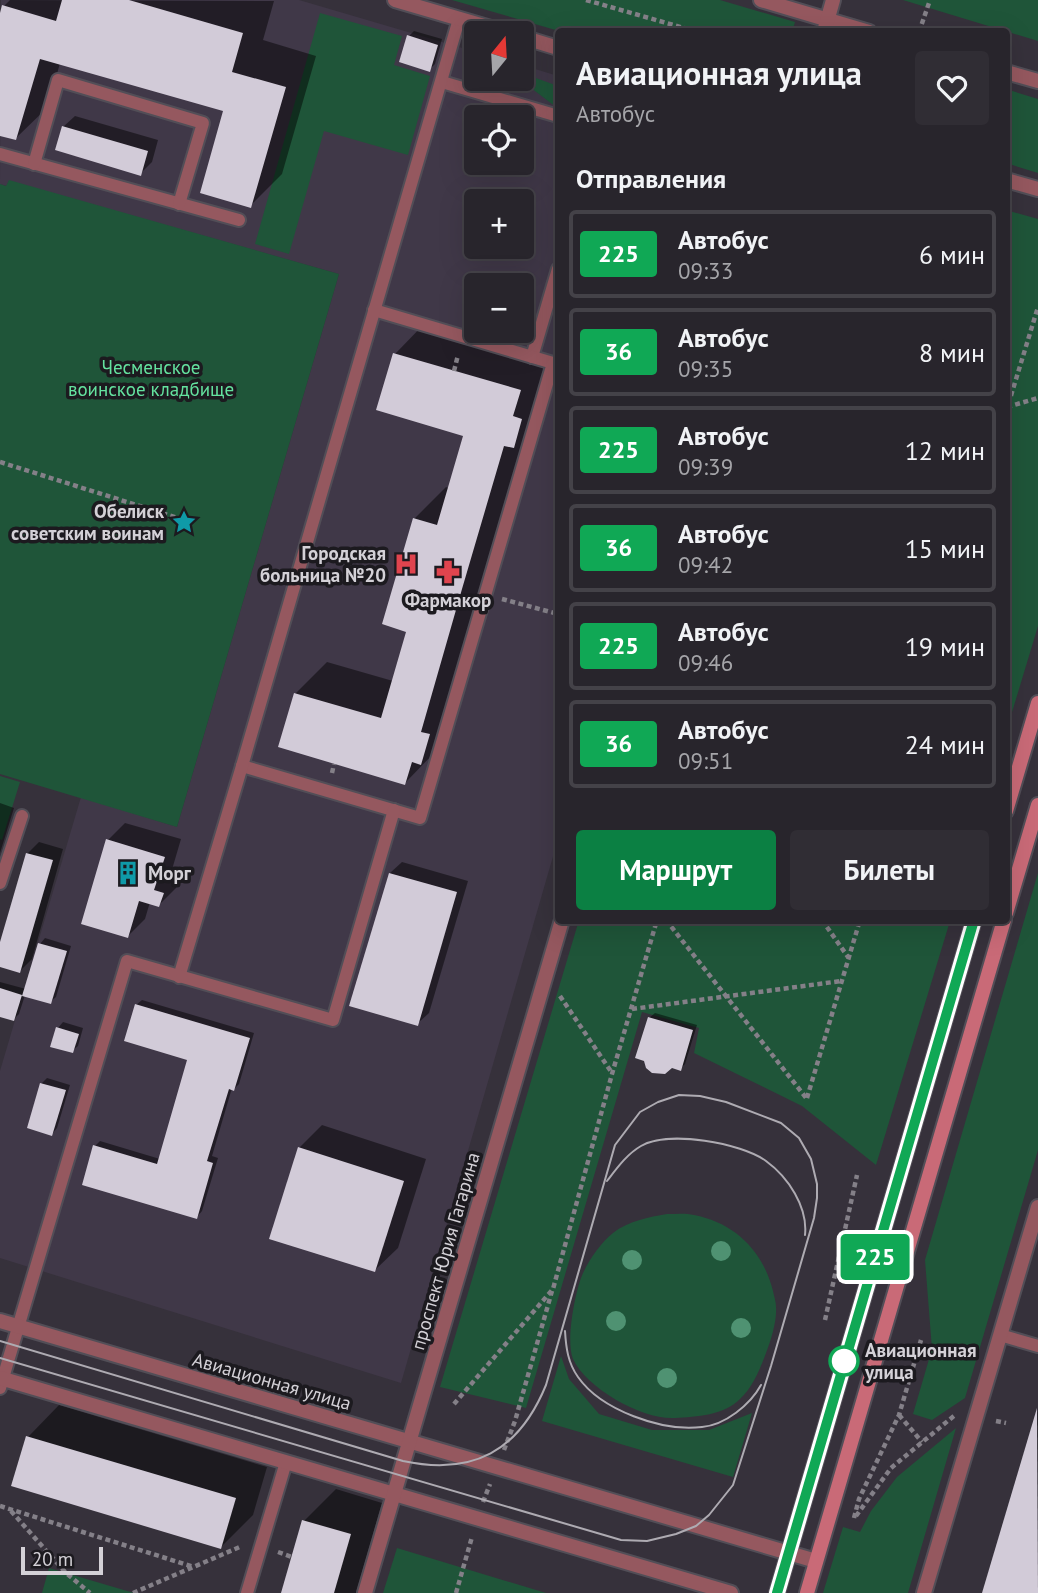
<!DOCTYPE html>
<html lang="ru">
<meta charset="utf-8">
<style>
body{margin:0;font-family:"PT Sans",sans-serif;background:#302d34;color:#f1f3f6;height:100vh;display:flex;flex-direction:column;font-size:26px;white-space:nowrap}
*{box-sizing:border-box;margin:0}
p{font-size:23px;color:#a5a5a9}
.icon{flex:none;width:38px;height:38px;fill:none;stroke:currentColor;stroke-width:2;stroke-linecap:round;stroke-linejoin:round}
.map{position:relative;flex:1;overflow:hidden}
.sheet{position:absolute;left:555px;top:28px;width:455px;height:896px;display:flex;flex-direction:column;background:#28252c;border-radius:7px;box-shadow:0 7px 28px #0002,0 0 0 2px #444248}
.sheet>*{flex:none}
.badge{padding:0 14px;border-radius:5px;font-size:24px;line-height:46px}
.needle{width:46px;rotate:18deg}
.buttons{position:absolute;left:464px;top:21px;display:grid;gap:14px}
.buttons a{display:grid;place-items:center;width:70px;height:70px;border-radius:7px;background:#28252c;box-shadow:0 7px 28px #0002,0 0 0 2px #444248;font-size:35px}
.scale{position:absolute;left:21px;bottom:18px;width:82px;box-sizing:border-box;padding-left:7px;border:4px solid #d4d1d7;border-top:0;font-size:19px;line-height:24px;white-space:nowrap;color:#d4d1d7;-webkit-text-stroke:5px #1c1a1f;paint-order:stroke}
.map>.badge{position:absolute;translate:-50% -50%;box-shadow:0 0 0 4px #fff}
h2{padding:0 21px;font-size:26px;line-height:63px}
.round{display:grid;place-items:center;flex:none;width:74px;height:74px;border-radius:7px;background:#302d34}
.headline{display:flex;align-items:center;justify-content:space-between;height:119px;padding:0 21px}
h1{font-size:33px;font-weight:600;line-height:52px}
.button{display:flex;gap:14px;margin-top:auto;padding:14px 21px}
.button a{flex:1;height:80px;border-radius:7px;background:#0b8043;color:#fff;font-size:28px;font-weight:600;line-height:80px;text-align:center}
.button a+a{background:#302d34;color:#f1f3f6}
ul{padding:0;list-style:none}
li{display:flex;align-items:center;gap:21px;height:88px;margin:0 14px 10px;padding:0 7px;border:4px solid #444248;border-radius:7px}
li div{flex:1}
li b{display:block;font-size:26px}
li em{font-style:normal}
li .badge{min-width:77px;font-weight:700;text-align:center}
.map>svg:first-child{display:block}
.built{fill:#403848;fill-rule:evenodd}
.green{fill:#1f5539}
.shadow{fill:#0007}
.building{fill:#d2cbd8}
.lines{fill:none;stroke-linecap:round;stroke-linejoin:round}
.lane-casing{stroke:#524e57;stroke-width:16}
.street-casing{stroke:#524e57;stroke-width:18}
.secondary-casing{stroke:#524e57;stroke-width:18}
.path{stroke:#848088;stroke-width:4.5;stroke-dasharray:5 3.5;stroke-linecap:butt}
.lane{stroke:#95585f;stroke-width:12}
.street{stroke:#95585f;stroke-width:14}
.secondary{stroke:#c96a77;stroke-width:14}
.tram{stroke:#aeabb2;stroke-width:2}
.tree{fill:#4f9272}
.line-casing{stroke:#fff;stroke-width:16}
.line{stroke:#10a855;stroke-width:10}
.stop-dot{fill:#fff;stroke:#10a855;stroke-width:3.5}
.labels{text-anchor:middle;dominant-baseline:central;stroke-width:7;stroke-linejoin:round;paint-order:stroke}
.park-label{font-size:19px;fill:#64e29f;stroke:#1c1a1f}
.poi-label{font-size:19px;font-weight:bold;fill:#d4d1d7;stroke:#1c1a1f;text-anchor:end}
.street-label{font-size:19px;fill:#d4d1d7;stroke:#1c1a1f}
.stop-label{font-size:19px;font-weight:bold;fill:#d4d1d7;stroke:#1c1a1f;text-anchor:start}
</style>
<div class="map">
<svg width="1038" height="1593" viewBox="0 0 1038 1593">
<rect width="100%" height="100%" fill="#36313b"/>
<!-- built -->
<path class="built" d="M1,0h298l177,52v27h46v-14l36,11v763l-157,544 -401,-125v-187l81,-274 96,30 162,-553 -330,-93 -2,5 -7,-2zM476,117h46v46h-46zM476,201h46v46h-46zM476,285h46v46h-46z"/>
<!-- green -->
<g class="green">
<path d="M452,0h268l75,22 -3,10 -233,-1z"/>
<path d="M903,0h135v41z"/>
<path d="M320,13l82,23 -8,29 36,11 -22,79 -84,-24 -35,123 -34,-10z"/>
<path d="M468,55l8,3v21h46v-6l36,13v17l-2,4 -25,-19 -42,-3 -19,-9z"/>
<path d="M1006,89l32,10v74l-32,-10z"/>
<path d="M9,180l330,94 -162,553 -177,-53v-590l6,2z"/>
<path d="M1006,210l32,9v407l-32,106z"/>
<path d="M0,776l20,6 -18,58 -2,-1z"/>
<path d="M1038,873v277l-73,248 -33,22 -19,-6 19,-65 -7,-89z"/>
<path d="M579,920l371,1 -74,244 -74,-59 -108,-53 5,-25 -57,-16 -116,396 -86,-21z"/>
<path d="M667,1214c9,0 19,-1 27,1 41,8 69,36 79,76 1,5 3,11 3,16 1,14 -5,33 -10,46 -6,16 -13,34 -26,46 -15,16 -44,18 -65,19 -32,2 -88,-29 -102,-59 -7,-17 1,-60 7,-78 5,-16 20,-38 33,-48 15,-12 36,-16 54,-19z"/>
<path d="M561,1356l8,23 30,35 53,16h57l43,-17 -19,64 -191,-56z"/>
<path d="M956,1428l-48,165h-85l20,-66 17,5 11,-21 26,-34z"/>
<path d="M397,1548l149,45h-163z"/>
<path d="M49,1568l85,25h-92z"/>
</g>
<!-- shadow -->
<g class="shadow">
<path d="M10,0l264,1 -11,39 53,16 -34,118 -32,32 -24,-96 -166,-47 -12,44 -32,31 -16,-4v-114l4,-14z"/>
<path d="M414,31l28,8 -7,25 -6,6 -20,-34z"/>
<path d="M75,116l83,24 -6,22 -12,12 -77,-47z"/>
<path d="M426,322l125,37 -7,25 9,3 -8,28 -14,14 -80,271 9,3 -8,28 -14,14 -2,6 -31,32 -110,-89 32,-32 66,19 15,-50 6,-112 32,-32 4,2 16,-54 -71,-81z"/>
<path d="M0,803l14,5 -14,45z"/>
<path d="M125,823l56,16 -10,34 9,2 -4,13 -17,17 -9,-3 -5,17 -17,17 -20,-96z"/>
<path d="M39,842l24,7 -31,110 -12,12 -20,-6v-17l27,-94z"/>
<path d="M402,862l66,19 -39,132 -12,11 -27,-151z"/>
<path d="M45,938l26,8 -15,51 -6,5 -25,-7 -6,19 -5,5 -14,-4v-33l26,7 14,-45z"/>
<path d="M142,1000l112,33 -15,51 -5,5 -2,-1 -20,68 6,2 -16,53 -5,6 -102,-71 5,-5 60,18 29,-100 -53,-54z"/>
<path d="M655,1013l42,12 -12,39 -5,5 -8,-2 -23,-49z"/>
<path d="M63,1022l20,6 -5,18 -6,5 -14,-23z"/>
<path d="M47,1078l23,7 -13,43 -5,6 -23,-7 13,-44z"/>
<path d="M322,1125l104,34 -28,89 -23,22 -76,-122z"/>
<path d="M59,1405l208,62 -14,48 -32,32 -193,-110z"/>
<path d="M1038,1411v182h-54z"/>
<path d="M336,1489l46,14 -26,90h-73l21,-72z"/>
</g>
<!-- building -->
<g class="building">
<path d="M62,0h67l114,33 -11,39 54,15 -35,121 -51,-15 23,-82 -183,-52 -24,81 -16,-4v-123l2,-8 54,16z"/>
<path d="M407,35l31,10 -8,27 -31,-10z"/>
<path d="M62,126l86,25 -7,25 -86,-26z"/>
<path d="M393,353l128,37 -8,26 9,3 -8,29 -10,-2 -42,143 -41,143 9,2 -9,31 -9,-3 -7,23 -127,-38 16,-54 87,25 25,-86 -24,-8 31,-106 24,7 26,-89 -87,-26z"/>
<path d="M106,839l59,18 -11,33 10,3 -5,14 -20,-6 -11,37 -47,-14z"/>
<path d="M26,853l27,7 -33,113 -20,-6v-25z"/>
<path d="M389,873l68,19 -39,134 -69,-20z"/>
<path d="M38,943l29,8 -16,53 -29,-8z"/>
<path d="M0,988l22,7 -8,26 -14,-4z"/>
<path d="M135,1004l115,34 -16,53 -5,-2 -22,72 6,2 -16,56 -115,-34 11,-40 64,19 30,-104 -63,-19z"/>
<path d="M648,1017l45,13 -12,41 -9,-3 -7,6 -13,-1 -6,-5 -2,-7 -9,-3z"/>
<path d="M56,1027l23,7 -6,19 -23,-6z"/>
<path d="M40,1083l26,7 -14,46 -25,-8z"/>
<path d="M298,1147l106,34 -29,91 -106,-33z"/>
<path d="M1037,1408l1,185h-56z"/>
<path d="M26,1436l210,62 -15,51 -210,-63z"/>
<path d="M302,1520l49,14 -17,59h-53z"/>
</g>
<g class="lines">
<!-- lane casing -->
<g class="lane-casing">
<g id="lane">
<path d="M442,82l116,34"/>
<path d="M0,154l239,66"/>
<path d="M34,164l24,-84 145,43 -24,81"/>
<path d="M532,357l26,-88"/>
<path d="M242,766l178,52 133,-455 -179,-53"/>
<path d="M0,883l22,-67"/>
<path d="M179,977l63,-211 217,-747"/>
<path d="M1000,1335l38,11"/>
<path d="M0,1388l127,-427 206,59 61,-210"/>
<path d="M247,1593l39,-131"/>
</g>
</g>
<!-- street casing -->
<g class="street-casing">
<g id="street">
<path d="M395,0l113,33"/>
<path d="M761,0l108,32"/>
<path d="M824,32l9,-32"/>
<path d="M522,37l36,11"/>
<path d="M1006,72l32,9"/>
<path d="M1006,180l32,9"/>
<path d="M0,1321l816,240"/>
<path d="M0,1378l731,215"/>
<path d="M365,1593l197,-673"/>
<path d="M924,1593l114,-386"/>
</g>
</g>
<!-- secondary casing -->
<g class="secondary-casing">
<g id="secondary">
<path d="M1006,811l32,-108"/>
<path d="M1006,913l32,-108"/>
<path d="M777,1593l197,-673"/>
<path d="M807,1593l197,-673"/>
</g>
</g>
<!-- path -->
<g class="path">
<path d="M586,0l112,32"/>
<path d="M919,32l11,-32"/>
<path d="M454,371l4,-16"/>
<path d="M1007,407l31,-9"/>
<path d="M1006,412l32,-105"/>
<path d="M0,462l181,57"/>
<path d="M502,599l56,15"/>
<path d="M332,773l2,-9"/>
<path d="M666,920l141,179"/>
<path d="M822,920l26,37"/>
<path d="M560,996l52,77"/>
<path d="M632,1009l209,-28"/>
<path d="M807,1098l53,-178"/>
<path d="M825,1320l32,-145"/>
<path d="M454,1404l99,-115 59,-215 45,-154"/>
<path d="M899,1415l23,27"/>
<path d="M996,1421l10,2"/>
<path d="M504,1450l11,-29 37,-130"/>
<path d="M483,1502l7,-18"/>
<path d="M0,1506l194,61"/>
<path d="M11,1511l55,62 24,20"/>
<path d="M856,1516l35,-48 64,-53"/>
<path d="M854,1518l5,-19 40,-84 22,-75"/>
<path d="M278,1552l14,5"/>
<path d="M133,1593l109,-47"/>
<path d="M456,1593l16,-56"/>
</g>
<!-- lane -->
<use href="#lane" class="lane"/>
<!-- street -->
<use href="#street" class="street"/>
<!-- secondary -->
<use href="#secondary" class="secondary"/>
<!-- tram -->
<g class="tram">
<path d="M607,1181c10,-13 20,-27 34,-35 28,-16 100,-3 125,15 22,16 42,46 39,74"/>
<path d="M565,1331c1,17 3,32 13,46 23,33 84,55 124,50 23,-2 48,-22 59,-42"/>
<path d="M0,1341l403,120c70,15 116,-10 143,-76l69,-240 25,-33 18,-10 21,-7 21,1 26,6 55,21 18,15 12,21 6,25v14l-3,20 -43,148 -38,119 -24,30 -13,11 -20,8 -29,7 -26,-1 -17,-5 -604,-177"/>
</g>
</g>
<!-- trees -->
<g class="tree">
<circle cx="721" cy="1251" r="10"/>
<circle cx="632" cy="1260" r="10"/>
<circle cx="616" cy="1321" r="10"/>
<circle cx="741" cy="1328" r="10"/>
<circle cx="667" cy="1378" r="10"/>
</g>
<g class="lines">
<!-- line casing -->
<g class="line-casing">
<path id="line" d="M777,1593l197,-673"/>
</g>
<!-- line -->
<use href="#line" class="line"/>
</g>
<!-- icons -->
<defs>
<g id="sight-bare" transform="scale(1.89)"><path d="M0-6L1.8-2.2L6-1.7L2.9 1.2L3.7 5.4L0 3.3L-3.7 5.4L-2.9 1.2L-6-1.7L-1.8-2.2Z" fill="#0f9aa8" stroke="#1c1a1f" stroke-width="2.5" paint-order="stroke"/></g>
<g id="hospital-bare" transform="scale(1.89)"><path d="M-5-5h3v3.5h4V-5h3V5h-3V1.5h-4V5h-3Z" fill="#e0444e" stroke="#1c1a1f" stroke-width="2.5" paint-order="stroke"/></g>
<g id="pharmacy-bare" transform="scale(1.89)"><path d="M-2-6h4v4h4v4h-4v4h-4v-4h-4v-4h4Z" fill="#e0444e" stroke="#1c1a1f" stroke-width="2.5" paint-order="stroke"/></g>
<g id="building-bare" transform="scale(1.89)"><path d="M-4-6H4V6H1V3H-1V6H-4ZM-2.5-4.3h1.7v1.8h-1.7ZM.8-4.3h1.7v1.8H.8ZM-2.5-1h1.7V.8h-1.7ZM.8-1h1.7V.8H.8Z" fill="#0f9aa8" stroke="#1c1a1f" stroke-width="2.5" paint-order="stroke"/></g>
</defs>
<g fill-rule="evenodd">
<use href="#sight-bare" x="184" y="522"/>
<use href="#hospital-bare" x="406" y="564"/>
<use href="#pharmacy-bare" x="448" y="572"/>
<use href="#building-bare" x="128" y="873"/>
</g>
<!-- markers -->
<circle class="stop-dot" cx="844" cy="1361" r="14"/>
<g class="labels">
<!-- park labels -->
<g class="park-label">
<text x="151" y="367">Чесменское<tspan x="151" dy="22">воинское кладбище</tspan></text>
</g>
<!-- poi labels -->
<g class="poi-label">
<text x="164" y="511">Обелиск<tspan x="164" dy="22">советским воинам</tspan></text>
<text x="386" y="553">Городская<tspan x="386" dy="22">больница №20</tspan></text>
<text x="448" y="600" text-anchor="middle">Фармакор</text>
<text x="148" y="873" text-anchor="start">Морг</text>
</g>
<!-- street labels -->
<g class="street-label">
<text transform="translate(445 1251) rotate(-74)">проспект Юрия Гагарина</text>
<text transform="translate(272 1381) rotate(16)">Авиационная улица</text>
</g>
<!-- stop labels -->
<g class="stop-label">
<text x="865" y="1350">Авиационная<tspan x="865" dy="22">улица</tspan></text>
</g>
</g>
</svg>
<div class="buttons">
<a><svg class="needle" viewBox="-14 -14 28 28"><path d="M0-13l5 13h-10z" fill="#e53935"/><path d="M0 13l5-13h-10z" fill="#a5a5a9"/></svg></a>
<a><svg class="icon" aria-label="locate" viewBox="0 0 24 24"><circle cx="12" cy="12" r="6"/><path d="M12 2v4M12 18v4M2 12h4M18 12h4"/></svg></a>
<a>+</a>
<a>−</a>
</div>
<div class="scale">20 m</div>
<b class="badge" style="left:875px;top:1257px;background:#10a855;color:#fff">225</b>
<section class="sheet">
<div class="headline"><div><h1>Авиационная улица</h1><p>Автобус</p></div><a class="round"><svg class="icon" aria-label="heart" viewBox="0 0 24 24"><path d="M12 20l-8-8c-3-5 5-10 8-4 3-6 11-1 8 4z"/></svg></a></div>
<h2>Отправления</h2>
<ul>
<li><span class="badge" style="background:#10a855;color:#fff">225</span><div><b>Автобус</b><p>09:33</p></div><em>6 мин</em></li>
<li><span class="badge" style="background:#10a855;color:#fff">36</span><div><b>Автобус</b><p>09:35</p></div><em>8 мин</em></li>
<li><span class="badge" style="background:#10a855;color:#fff">225</span><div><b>Автобус</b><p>09:39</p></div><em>12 мин</em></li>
<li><span class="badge" style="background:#10a855;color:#fff">36</span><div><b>Автобус</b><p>09:42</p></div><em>15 мин</em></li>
<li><span class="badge" style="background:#10a855;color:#fff">225</span><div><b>Автобус</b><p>09:46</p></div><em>19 мин</em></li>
<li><span class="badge" style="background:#10a855;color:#fff">36</span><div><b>Автобус</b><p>09:51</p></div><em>24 мин</em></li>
</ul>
<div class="button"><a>Маршрут</a><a>Билеты</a></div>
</section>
</div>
